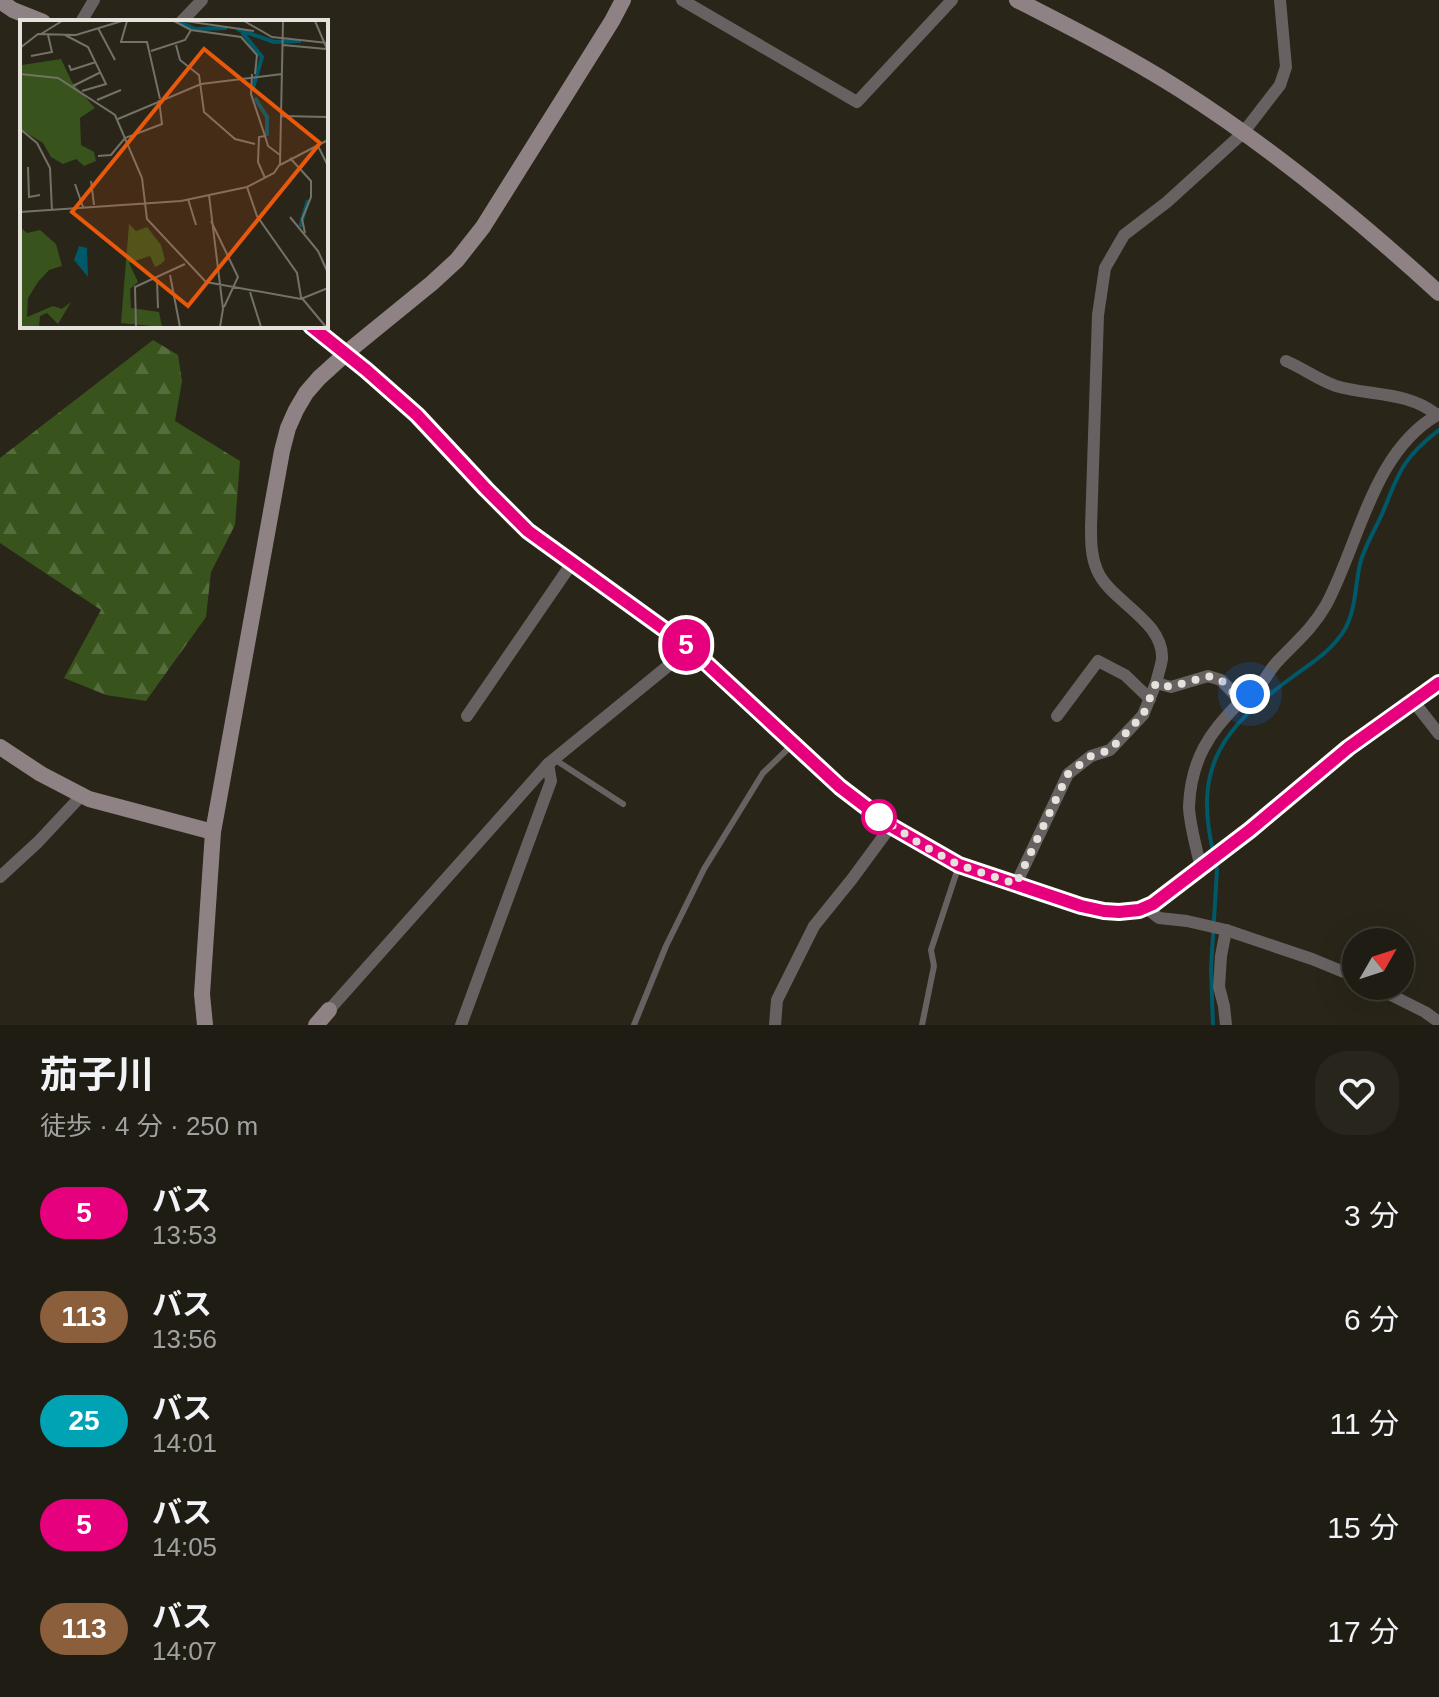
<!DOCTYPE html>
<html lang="ja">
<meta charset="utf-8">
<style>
body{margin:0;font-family:Arial,"Noto Sans JP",sans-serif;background:#27251c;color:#f1f3f6;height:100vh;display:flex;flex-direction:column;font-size:30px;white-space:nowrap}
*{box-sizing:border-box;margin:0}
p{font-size:26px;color:#a1a1a0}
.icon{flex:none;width:44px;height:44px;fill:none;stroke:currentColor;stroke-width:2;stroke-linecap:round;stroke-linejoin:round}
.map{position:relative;height:1025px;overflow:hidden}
.drawer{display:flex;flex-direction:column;background:#1f1c13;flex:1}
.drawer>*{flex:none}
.badge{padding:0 16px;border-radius:26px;font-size:28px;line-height:52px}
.needle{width:52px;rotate:51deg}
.controls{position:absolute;left:1342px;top:928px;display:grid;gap:16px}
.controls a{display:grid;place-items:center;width:72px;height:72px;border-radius:50%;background:#1f1c13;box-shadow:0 8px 32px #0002,0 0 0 2px #3c3a33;font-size:40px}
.you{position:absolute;width:40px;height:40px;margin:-20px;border:6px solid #fff;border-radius:50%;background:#1a73e8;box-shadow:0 0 0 12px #1a73e833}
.map>.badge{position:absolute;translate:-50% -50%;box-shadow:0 0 0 4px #fff}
.round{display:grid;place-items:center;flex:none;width:84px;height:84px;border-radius:32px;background:#27251c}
.overview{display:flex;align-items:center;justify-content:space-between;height:136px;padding:0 40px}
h1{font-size:38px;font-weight:700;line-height:60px}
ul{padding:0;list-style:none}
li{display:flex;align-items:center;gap:24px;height:104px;padding:0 40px}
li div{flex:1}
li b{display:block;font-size:30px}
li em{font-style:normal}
li .badge{min-width:88px;font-weight:700;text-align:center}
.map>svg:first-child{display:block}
.forest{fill:url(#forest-firs)}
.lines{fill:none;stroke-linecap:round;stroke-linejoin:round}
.stream{stroke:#005969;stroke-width:4}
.lane{stroke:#686162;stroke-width:6}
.street{stroke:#686162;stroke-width:12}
.secondary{stroke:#8e8284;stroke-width:16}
.line-casing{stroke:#fff;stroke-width:18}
.line{stroke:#e6007e;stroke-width:12}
.walk{stroke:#e5e2db;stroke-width:8;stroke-dasharray:0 14.4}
.stop-dot{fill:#fff;stroke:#e6007e;stroke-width:4}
.inset-river{fill:none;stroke:#005969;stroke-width:4}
.inset-road{fill:none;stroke:#747167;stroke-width:2}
.view{fill:#e8590c;fill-opacity:0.15;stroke:#e8590c;stroke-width:4}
.inset-edge{fill:none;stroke:#e5e2db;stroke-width:4}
</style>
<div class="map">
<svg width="1439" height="1025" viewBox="0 0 1439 1025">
<defs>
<pattern id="forest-firs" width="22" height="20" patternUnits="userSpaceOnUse" patternTransform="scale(2)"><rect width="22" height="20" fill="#38541c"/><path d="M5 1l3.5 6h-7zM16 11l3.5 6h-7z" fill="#556c3c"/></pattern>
</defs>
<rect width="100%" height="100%" fill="#292519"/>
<!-- forest -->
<path class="forest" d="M153,340l25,15 4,26 -7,40 65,40 -5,64 -24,47 -5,45 -60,84 -40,-6 -42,-17 37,-68 -101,-67v-85z"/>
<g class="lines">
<!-- stream -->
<g class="stream">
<path d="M1213,851c-20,-86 11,-124 78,-173 20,-15 41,-27 54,-49 11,-20 10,-43 15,-65 4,-17 15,-34 22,-50 7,-16 13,-35 23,-50 9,-14 21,-24 34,-34"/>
<path d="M1213,1025l-2,-56 6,-99 -1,-6"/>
</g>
<!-- lane -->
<g class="lane">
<path d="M554,759l69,45"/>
<path d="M634,1025l32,-79 38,-77 59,-96 29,-28"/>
<path d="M922,1025l12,-59 -3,-16 28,-85"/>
</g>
<!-- street -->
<g class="street">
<path d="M682,0l175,102 95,-102"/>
<path d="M81,22l13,-22"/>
<path d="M181,22l21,-22"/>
<path d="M1286,361c17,7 32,19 50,25 33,10 73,5 101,29"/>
<path d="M1156,683c2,-8 5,-17 6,-24 2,-39 -52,-57 -65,-89 -6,-14 -6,-28 -6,-43l7,-212 7,-47 19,-33 43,-33 76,-69 37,-48 6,-18 -6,-67"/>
<path d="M1241,701c8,-7 17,-13 23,-21 5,-7 8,-13 14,-19 18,-19 35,-33 48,-56 33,-61 47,-155 113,-191"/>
<path d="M1414,702l25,32"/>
<path d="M467,716l105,-153"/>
<path d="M1057,716l41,-55 27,14 25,24"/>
<path d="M0,877l38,-35 44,-47"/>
<path d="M1016,884l52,-110 23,-18 19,-6 33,-35 13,-32 15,4 37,-11 13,4 20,21c-32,31 -50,59 -52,105 0,16 8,45 12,62"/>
<path d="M1146,908l13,10 28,3 39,9 86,29 44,18"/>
<path d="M1226,930l-5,26 -2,31 5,19 2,19"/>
<path d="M1373,986l52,26 14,10"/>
<path d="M329,1010l219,-246 142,-116"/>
<path d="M461,1025l90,-244 -3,-17"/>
<path d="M775,1025l2,-25 37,-74 38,-47 39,-53"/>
</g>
<!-- secondary -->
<g class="secondary">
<path d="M1017,0c55,28 110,56 162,89 93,59 179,130 260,204"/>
<path d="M0,1l13,9 30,12"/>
<path d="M311,326l55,44 51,45 69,74 42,42 162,117 150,139 51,39 68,39 122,41 23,5 15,1 20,-2 14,-6 97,-74 98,-82 91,-65"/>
<path d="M0,747l41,27 48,25 124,33"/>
<path d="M205,1025l-3,-31 11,-162 69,-381 6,-23 8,-18 10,-17 13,-15 32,-29 81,-66 25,-23 26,-33 129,-206 11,-21"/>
<path d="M316,1025l13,-15"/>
</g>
</g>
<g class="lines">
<!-- line casing -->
<g class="line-casing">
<path id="line" d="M311,326l55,44 51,45 69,74 42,42 162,117 150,139 51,39 68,39 122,41 23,5 15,1 20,-2 14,-6 97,-74 98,-82 91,-65"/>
</g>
<!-- line -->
<use href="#line" class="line"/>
<!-- walk -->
<path class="walk" d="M879,817l-5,-4 46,31 39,21 57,19 52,-110 23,-18 19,-6 33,-35 13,-32 15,4 37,-11 13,4 20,21 9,-7"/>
</g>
<!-- markers -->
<circle class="stop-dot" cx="879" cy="817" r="16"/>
<!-- overview -->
<g transform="translate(20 20)">
<rect width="308" height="308" fill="#292519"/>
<path d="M41,39l11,23 23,26 -15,10 1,27 13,7 2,9 -12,5 -8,-7 -13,5 -12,-7 -8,-14 -23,-14 2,-64zM109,204l7,7 11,-4 14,18 4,15 -4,4 -6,3 -5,-11 -21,7 9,19 -8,7 1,19 28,4 3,15 -41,-4zM0,207l7,6 13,-3 16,14 6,22 -13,4 -11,12 -10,16 -1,19 26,-11 9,3 9,-7 -13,22 -11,-11 -7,3 -1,11h-19z" fill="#38541c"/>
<path d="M59,226l8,2 1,29 -14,-17z" fill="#005969"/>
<path class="inset-river" d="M158,1l17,8 32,-1M217,9l37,13 27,-1M222,12l20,25 -9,31M235,78l12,19v19M280,207l8,-27"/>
<path class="inset-road" d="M107,1l-6,21h26l13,57M154,1l17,9 50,7 16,18 -2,19M165,1l69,10M224,1l28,16 56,6M295,1l12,28M78,8l17,32M21,14l21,-13M45,15l23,12 18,37 -24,7M156,25l4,15 19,15 5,37 31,27 20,5M263,25l43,4M0,28l18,-14 38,1 46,-14M131,31l34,-11 6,-10M11,36l21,-4 -4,-17M49,45l2,5 25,-8M0,54l38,4 57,37 27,63 5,41 59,63 95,17 27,-11M232,54l-1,20 14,42M53,66l28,-14M77,80l24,-10M261,96l47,1M98,99l83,-35 81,-10M0,109l17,14 13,25 2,43M297,124l11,22M78,136l13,-1 14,-17 37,-14 -3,-24M270,138l21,23v16l-9,22 3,14M260,145l48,-25M8,147l1,30 11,-2M245,158l-7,-16 1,-25 6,-1 3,10 12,9M71,161l3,24M55,164l8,23M227,167l10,29 40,57 4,24 25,30M189,175l14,114 -3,18M168,179l8,26M0,192l161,-11 66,-14 27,-14 6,-9 3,-143M270,197l28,34 10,22M191,201l27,56 -14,30M150,255l10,52M137,260l1,28M230,272l11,35M116,307l-1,-40 50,-23"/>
<path class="view" d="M184,29l116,94 -132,163 -116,-94z"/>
<rect width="308" height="308" class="inset-edge"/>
</g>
</svg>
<div class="controls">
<a><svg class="needle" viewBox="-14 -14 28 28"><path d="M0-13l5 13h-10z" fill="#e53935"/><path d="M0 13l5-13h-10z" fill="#a1a1a0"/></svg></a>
</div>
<div class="you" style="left:1250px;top:694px"></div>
<b class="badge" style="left:686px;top:645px;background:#e6007e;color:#fff">5</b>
</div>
<section class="drawer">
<div class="overview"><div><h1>茄子川</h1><p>徒歩 · 4 分 · 250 m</p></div><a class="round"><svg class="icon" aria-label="heart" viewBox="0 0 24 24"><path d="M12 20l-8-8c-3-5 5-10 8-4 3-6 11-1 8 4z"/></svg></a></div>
<ul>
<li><span class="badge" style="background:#e6007e;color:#fff">5</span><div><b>バス</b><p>13:53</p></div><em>3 分</em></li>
<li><span class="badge" style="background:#8b5e3c;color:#fff">113</span><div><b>バス</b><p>13:56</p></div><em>6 分</em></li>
<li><span class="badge" style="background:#00a3b4;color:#fff">25</span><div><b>バス</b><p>14:01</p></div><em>11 分</em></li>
<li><span class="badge" style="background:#e6007e;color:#fff">5</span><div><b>バス</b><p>14:05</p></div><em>15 分</em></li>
<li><span class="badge" style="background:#8b5e3c;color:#fff">113</span><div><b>バス</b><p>14:07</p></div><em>17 分</em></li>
</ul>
</section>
